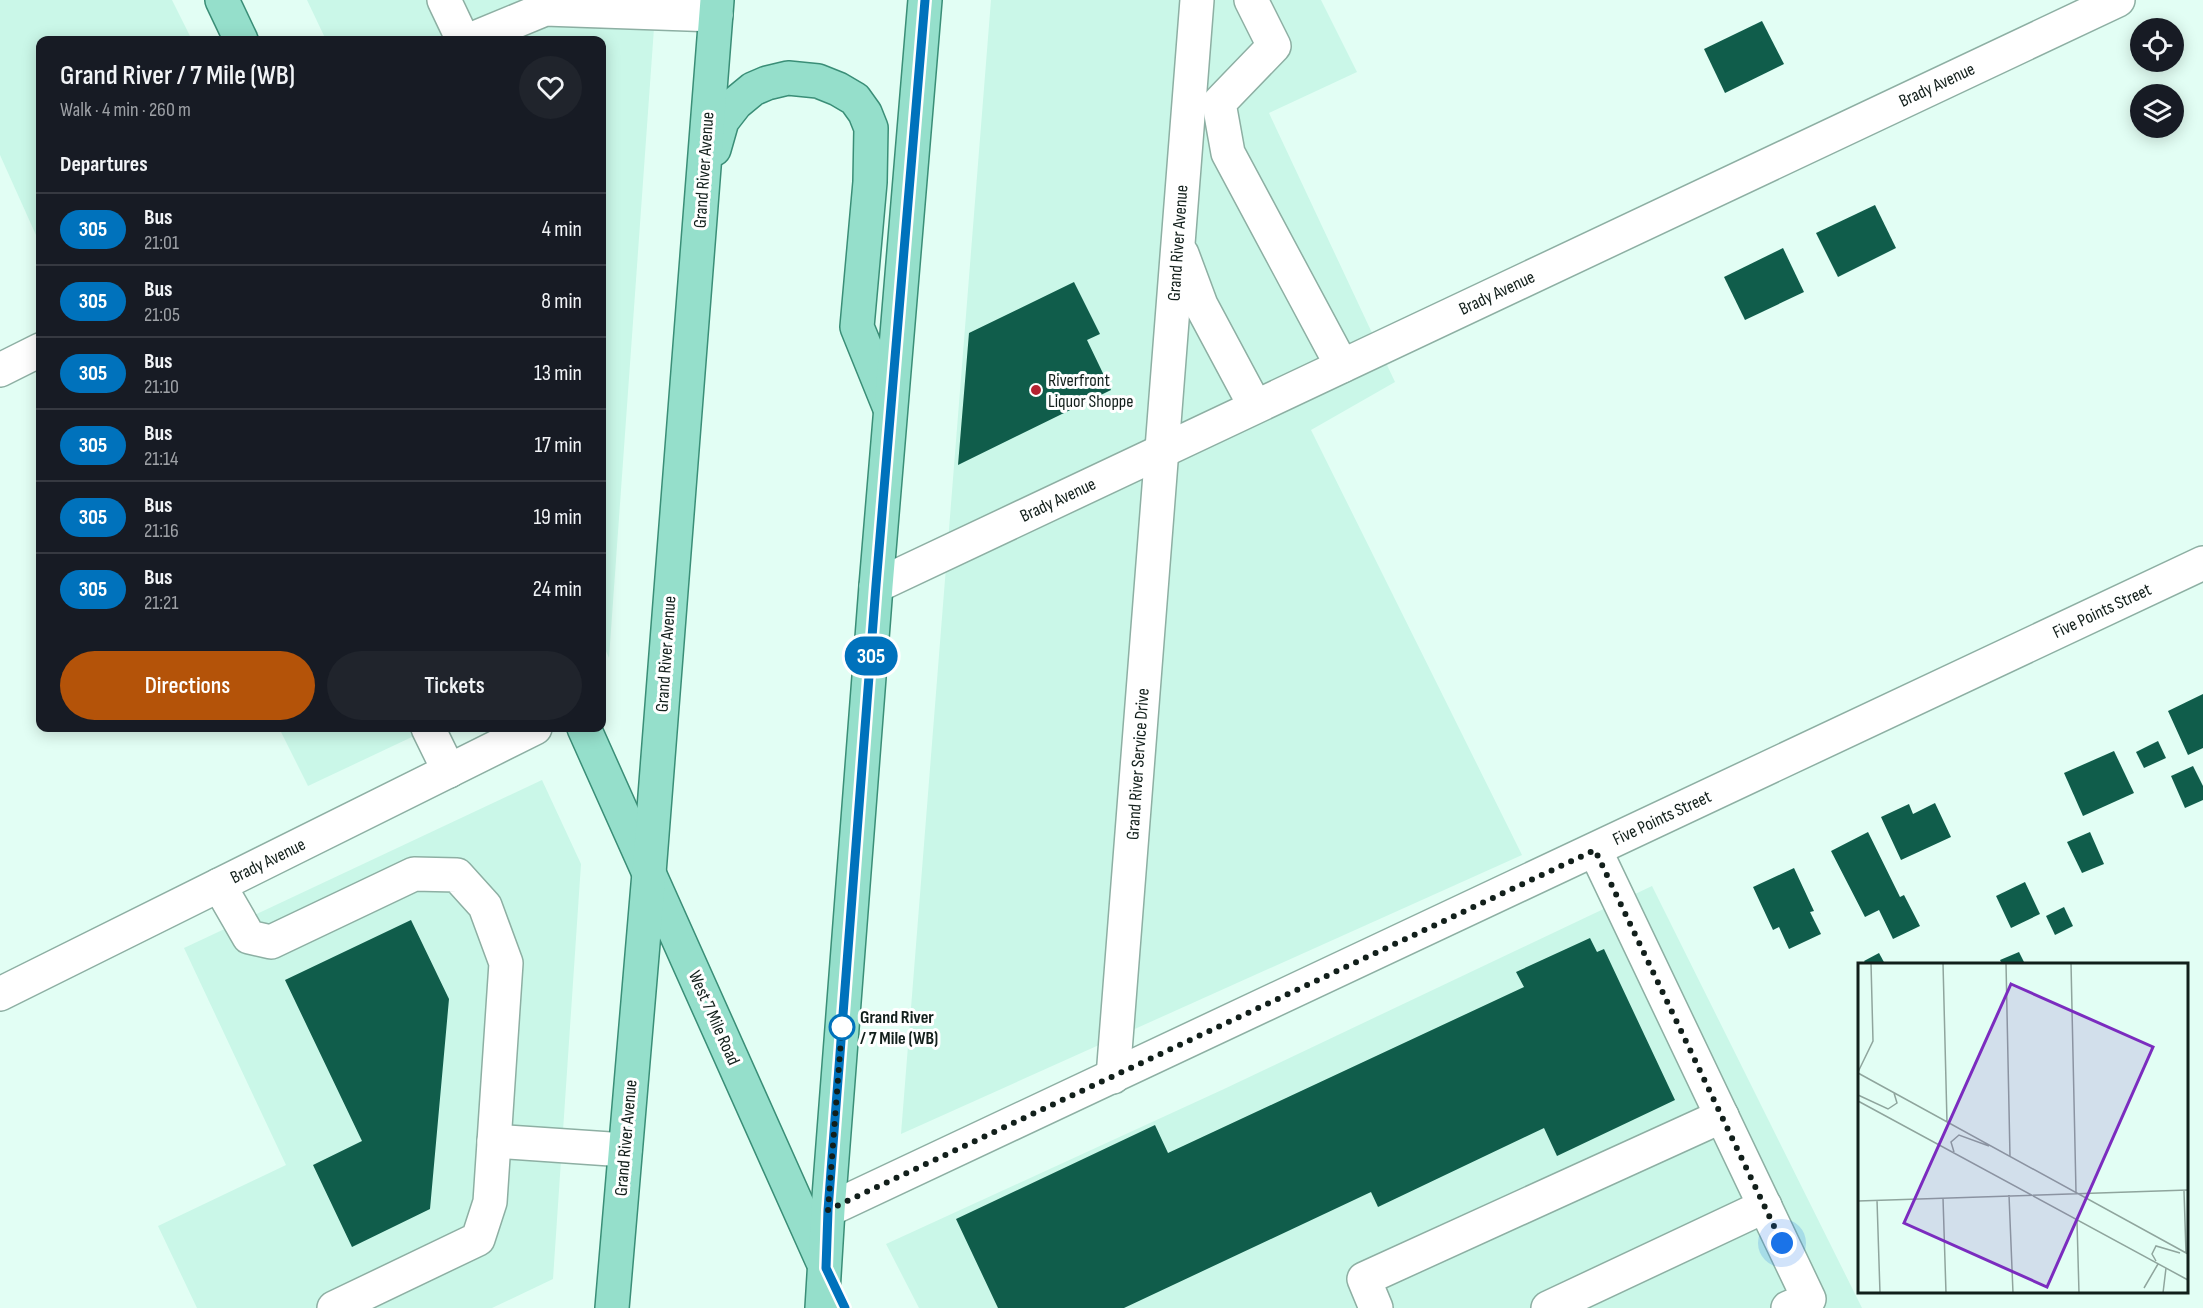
<!DOCTYPE html>
<meta charset="utf-8">
<style>
body{margin:0;font-family:"Sofia Sans Condensed",sans-serif;background:#20242c;color:#f1f3f6;height:100vh;display:flex;flex-direction:column;font-size:22px;white-space:nowrap}
*{box-sizing:border-box;margin:0}
p{font-size:20px;color:#9ea1a6}
.icon{flex:none;width:33px;height:33px;fill:none;stroke:currentColor;stroke-width:2;stroke-linecap:round;stroke-linejoin:round}
.map{position:relative;flex:1;overflow:hidden}
.details{position:absolute;left:36px;top:36px;width:570px;height:696px;display:flex;flex-direction:column;background:#171b24;border-radius:12px;box-shadow:0 3px 15px #0003}
.details>*{flex:none}
.badge{padding:0 12px;border-radius:20px;font-size:21px;line-height:39px}
.controls{position:absolute;left:2130px;top:18px;display:grid;gap:12px}
.controls a{display:grid;place-items:center;width:54px;height:54px;border-radius:50%;background:#171b24;box-shadow:0 3px 15px #0003;font-size:30px}
.you{position:absolute;width:30px;height:30px;margin:-15px;border:4px solid #fff;border-radius:50%;background:#1a73e8;box-shadow:0 0 0 9px #1a73e833}
.map>.badge{position:absolute;translate:-50% -50%;box-shadow:0 0 0 3px #fff}
h2{padding:0 24px;font-size:22px;line-height:54px}
.round{display:grid;place-items:center;flex:none;width:63px;height:63px;border-radius:32px;background:#20242c}
.summary{display:flex;align-items:center;justify-content:space-between;height:102px;padding:0 24px}
h1{font-size:28px;font-weight:600;line-height:45px}
.button{display:flex;gap:12px;margin-top:auto;padding:12px 24px}
.button a{flex:1;height:69px;border-radius:36px;background:#b45309;color:#fff;font-size:24px;font-weight:600;line-height:69px;text-align:center}
.button a+a{background:#20242c;color:#f1f3f6}
ul{padding:0;list-style:none}
li{display:flex;align-items:center;gap:18px;height:72px;padding:0 24px;border-top:2px solid #363941}
li div{flex:1}
li b{display:block;font-size:22px}
li em{font-style:normal}
li .badge{min-width:66px;font-weight:700;text-align:center}
.map>svg:first-child{display:block}
.built{fill:#caf7e8}
.building{fill:#105d4b}
.lines{fill:none;stroke-linecap:round;stroke-linejoin:round}
.minor-casing{stroke:#8dafa3;stroke-width:36}
.major-casing{stroke:#3a8e77;stroke-width:36}
.minor{stroke:#fff;stroke-width:33}
.major{stroke:#95dfcb;stroke-width:33}
.line-casing{stroke:#fff;stroke-width:14}
.line{stroke:#0072bc;stroke-width:9}
.walk{stroke:#121f1b;stroke-width:6;stroke-dasharray:0 10.8}
.poi-dot{fill:#b42231;stroke:#fff;stroke-width:2}
.stop-dot{fill:#fff;stroke:#0072bc;stroke-width:3}
.labels{text-anchor:middle;dominant-baseline:central;stroke-width:6;stroke-linejoin:round;paint-order:stroke}
.street-label{font-size:18px;fill:#121f1b;stroke:#fff}
.poi-label{font-size:18px;fill:#121f1b;stroke:#fff;text-anchor:start}
.stop-label{font-size:18px;font-weight:bold;fill:#121f1b;stroke:#fff;text-anchor:start}
.inset-road{fill:none;stroke:#8fa59d;stroke-width:1.5}
.view{fill:#7b2cbf;fill-opacity:0.15;stroke:#7b2cbf;stroke-width:3}
.inset-edge{fill:none;stroke:#121f1b;stroke-width:3}
</style>
<div class="map">
<svg width="2203" height="1308" viewBox="0 0 2203 1308">
<rect width="100%" height="100%" fill="#e2fef4"/>
<!-- built -->
<g class="built">
<path d="M0,0h172l20,40h-152v204l-40,-89z"/>
<path d="M307,0h349l-47,658 -7,-16v-602h-276z"/>
<path d="M991,0h330l36,72 -88,41 126,269 -84,48 211,425 -621,279z"/>
<path d="M279,728h152l-123,58z"/>
<path d="M542,780l39,84 -28,415 -61,29h-295l-39,-82 128,-61 -102,-217z"/>
<path d="M1652,886l210,422h-943l-33,-64 338,-155z"/>
</g>
<!-- building -->
<g class="building">
<path d="M1762,21l22,43 -59,29 -21,-44z"/>
<path d="M1875,205l21,43 -58,29 -22,-44z"/>
<path d="M1783,248l21,44 -59,28 -21,-43z"/>
<path d="M1074,282l26,52 -13,6 24,50 -153,75 11,-132z"/>
<path d="M2203,694v54l-15,7 -20,-44z"/>
<path d="M2158,741l8,17 -22,10 -8,-16z"/>
<path d="M2114,751l20,42 -51,23 -19,-43z"/>
<path d="M2193,766l10,20v14l-18,8 -14,-32z"/>
<path d="M1935,803l16,34 -50,23 -20,-43 28,-13 4,10z"/>
<path d="M1868,832l32,65 4,-2 16,31 -27,13 -14,-29 -14,7 -34,-66z"/>
<path d="M2090,832l14,32 -22,9 -15,-31z"/>
<path d="M1794,868l20,43 -4,1 11,22 -32,15 -10,-22 -6,3 -20,-43z"/>
<path d="M2025,882l15,32 -29,14 -15,-32z"/>
<path d="M2064,907l9,19 -18,9 -9,-19z"/>
<path d="M411,920l38,79 -19,210 -78,38 -39,-82 49,-24 -77,-161z"/>
<path d="M1590,938l7,14 7,-3 71,151 -118,56 -13,-28 -166,79 -7,-15 -247,116h-126l-42,-89 199,-94 13,28 356,-166 -8,-15z"/>
<path d="M2019,952l6,12h-23l-2,-4z"/>
<path d="M1879,953l6,11h-19l-2,-3z"/>
</g>
<g class="lines">
<!-- minor casing -->
<g class="minor-casing">
<g id="minor">
<path d="M444,0l19,40"/>
<path d="M1251,0l23,46 -55,57 9,50 114,213"/>
<path d="M470,40l75,-31 171,6"/>
<path d="M1182,254l19,51 54,101"/>
<path d="M0,370l40,-20"/>
<path d="M876,586l1242,-586"/>
<path d="M428,728l21,43"/>
<path d="M1595,850l214,449 -21,9"/>
<path d="M219,885l30,52 22,5 143,-68 43,1 28,31 21,57 -16,239 -12,37 -144,69"/>
<path d="M0,994l535,-266"/>
<path d="M1113,1077l84,-1077"/>
<path d="M494,1141l131,9"/>
<path d="M828,1210l1375,-647"/>
<path d="M1376,1308l-12,-29 358,-163"/>
<path d="M1548,1308l217,-102"/>
</g>
</g>
<!-- major casing -->
<g class="major-casing">
<g id="major">
<path d="M222,0l19,40"/>
<path d="M714,149l8,-28 14,-18 17,-14 14,-6 21,-5 30,3 20,8 17,10 10,14 6,15 -1,54 -13,145 32,79"/>
<path d="M584,728l238,532"/>
<path d="M612,1308l37,-435 68,-873"/>
<path d="M822,1308l6,-98 48,-624 49,-586"/>
</g>
</g>
<!-- minor -->
<use href="#minor" class="minor"/>
<!-- major -->
<use href="#major" class="major"/>
</g>
<g class="lines">
<!-- line casing -->
<g class="line-casing">
<path id="line" d="M845,1308l-19,-40 2,-58 48,-625 49,-585"/>
</g>
<!-- line -->
<use href="#line" class="line"/>
<!-- walk -->
<path class="walk" d="M842,1027l-14,183 767,-360 187,393"/>
</g>
<!-- markers -->
<circle class="poi-dot" cx="1036" cy="390" r="6"/>
<circle class="stop-dot" cx="842" cy="1027" r="12"/>
<g class="labels">
<!-- street labels -->
<g class="street-label">
<text transform="translate(1937 85) rotate(-25)">Brady Avenue</text>
<text transform="translate(704 170) rotate(-86)">Grand River Avenue</text>
<text transform="translate(1178 243) rotate(-86)">Grand River Avenue</text>
<text transform="translate(1497 293) rotate(-25)">Brady Avenue</text>
<text transform="translate(1058 500) rotate(-25)">Brady Avenue</text>
<text transform="translate(2102 611) rotate(-25)">Five Points Street</text>
<text transform="translate(666 654) rotate(-86)">Grand River Avenue</text>
<text transform="translate(1138 764) rotate(-86)">Grand River Service Drive</text>
<text transform="translate(1662 818) rotate(-25)">Five Points Street</text>
<text transform="translate(268 861) rotate(-26)">Brady Avenue</text>
<text transform="translate(714 1018) rotate(66)">West 7 Mile Road</text>
<text transform="translate(626 1138) rotate(-85)">Grand River Avenue</text>
</g>
<!-- poi labels -->
<g class="poi-label">
<text x="1048" y="380">Riverfront<tspan x="1048" dy="21">Liquor Shoppe</tspan></text>
</g>
<!-- stop labels -->
<g class="stop-label">
<text x="860" y="1017">Grand River<tspan x="860" dy="21">/ 7 Mile (WB)</tspan></text>
</g>
</g>
<!-- overview -->
<g transform="translate(1858 963)">
<rect width="330" height="330" fill="#e2fef4"/>
<path class="inset-road" d="M85,0l4,159M148,0l4,194M213,0l5,229M0,109l15,-31 -2,-78M0,110l330,181M0,132l30,14 9,-6 -3,-10M0,138l330,179M96,189l-3,-10 8,-7 30,11M326,228l2,62M151,232l4,98M85,235l3,95M19,237l3,93M0,238l330,-11M219,258l2,72M298,298l-4,-7 4,-8 24,7M286,325l14,-24M305,330l3,-25"/>
<path class="view" d="M153,21l142,63 -106,240 -143,-64z"/>
<rect width="330" height="330" class="inset-edge"/>
</g>
</svg>
<div class="controls">
<a><svg class="icon" aria-label="locate" viewBox="0 0 24 24"><circle cx="12" cy="12" r="6"/><path d="M12 2v4M12 18v4M2 12h4M18 12h4"/></svg></a>
<a><svg class="icon" aria-label="layers" viewBox="0 0 24 24"><path d="M12 4l9 5-9 5-9-5zM3 14l9 5 9-5"/></svg></a>
</div>
<div class="you" style="left:1782px;top:1243px"></div>
<b class="badge" style="left:871px;top:656px;background:#0072bc;color:#fff">305</b>
<section class="details">
<div class="summary"><div><h1>Grand River / 7 Mile (WB)</h1><p>Walk · 4 min · 260 m</p></div><a class="round"><svg class="icon" aria-label="heart" viewBox="0 0 24 24"><path d="M12 20l-8-8c-3-5 5-10 8-4 3-6 11-1 8 4z"/></svg></a></div>
<h2>Departures</h2>
<ul>
<li><span class="badge" style="background:#0072bc;color:#fff">305</span><div><b>Bus</b><p>21:01</p></div><em>4 min</em></li>
<li><span class="badge" style="background:#0072bc;color:#fff">305</span><div><b>Bus</b><p>21:05</p></div><em>8 min</em></li>
<li><span class="badge" style="background:#0072bc;color:#fff">305</span><div><b>Bus</b><p>21:10</p></div><em>13 min</em></li>
<li><span class="badge" style="background:#0072bc;color:#fff">305</span><div><b>Bus</b><p>21:14</p></div><em>17 min</em></li>
<li><span class="badge" style="background:#0072bc;color:#fff">305</span><div><b>Bus</b><p>21:16</p></div><em>19 min</em></li>
<li><span class="badge" style="background:#0072bc;color:#fff">305</span><div><b>Bus</b><p>21:21</p></div><em>24 min</em></li>
</ul>
<div class="button"><a>Directions</a><a>Tickets</a></div>
</section>
</div>
